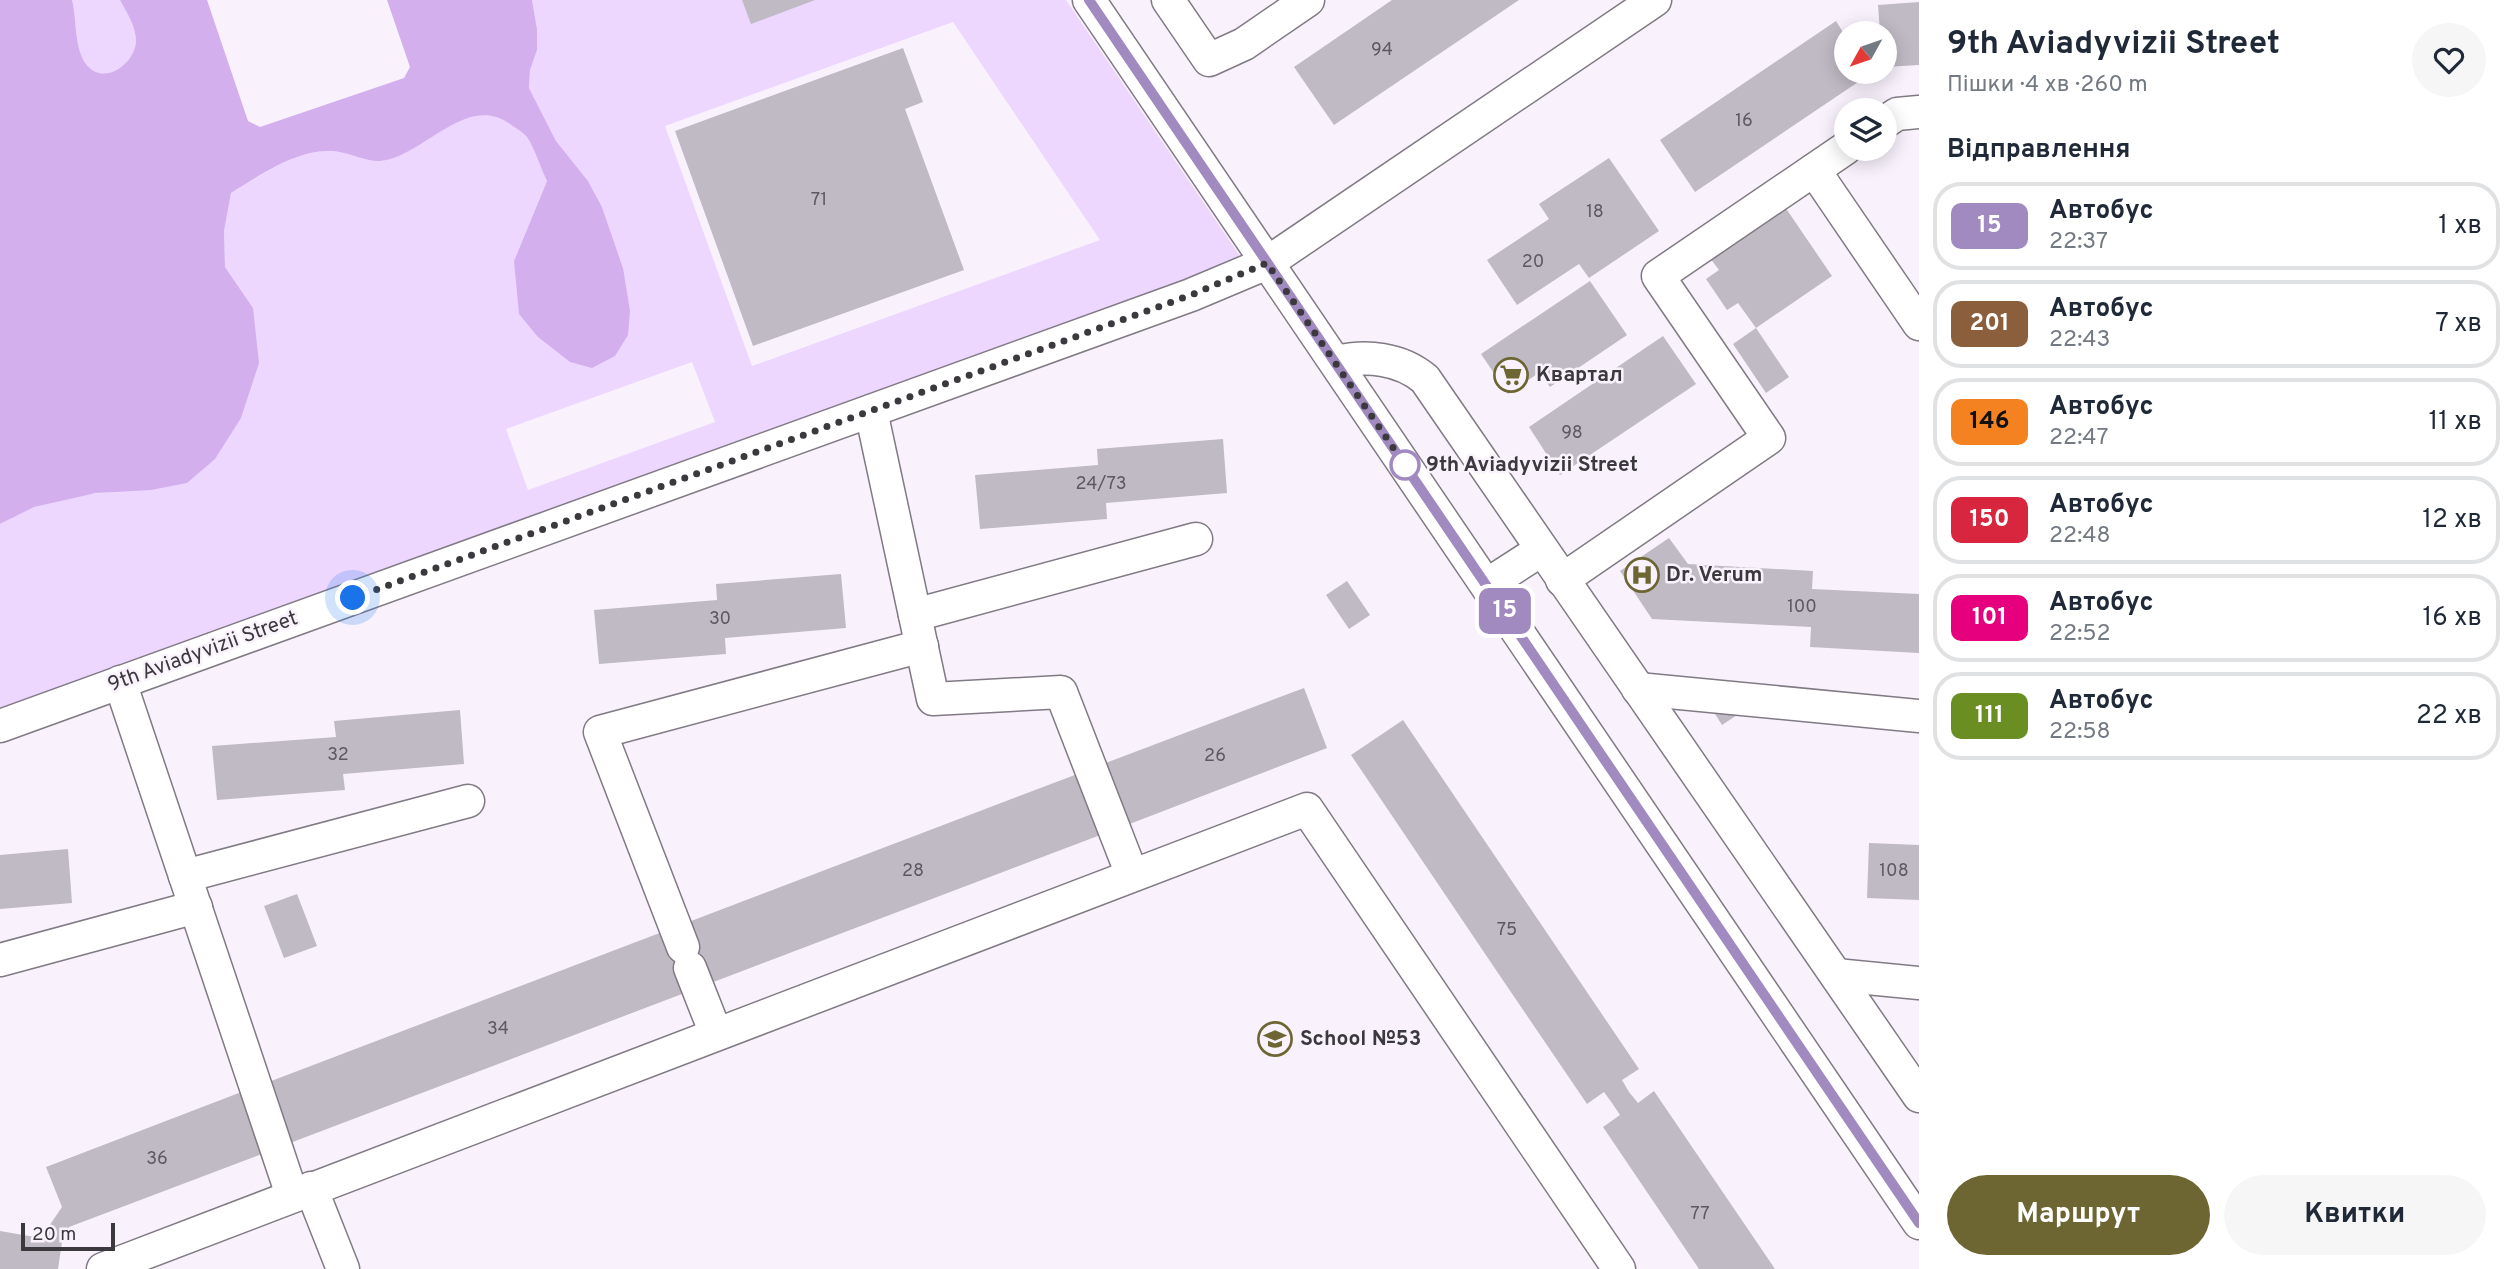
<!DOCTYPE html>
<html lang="uk">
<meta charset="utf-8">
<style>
body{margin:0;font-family:Overpass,sans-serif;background:#f6f6f7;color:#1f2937;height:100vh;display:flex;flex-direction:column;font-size:26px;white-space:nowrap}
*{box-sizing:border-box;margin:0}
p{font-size:23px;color:#747a83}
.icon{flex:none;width:38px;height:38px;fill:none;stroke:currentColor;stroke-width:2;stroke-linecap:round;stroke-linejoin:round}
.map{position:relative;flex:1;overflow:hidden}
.drawer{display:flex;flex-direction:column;background:#fff;width:595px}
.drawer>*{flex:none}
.badge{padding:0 14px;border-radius:10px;font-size:24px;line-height:46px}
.needle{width:46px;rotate:230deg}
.fabs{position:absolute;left:1834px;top:21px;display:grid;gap:14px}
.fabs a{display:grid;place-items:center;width:63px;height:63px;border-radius:50%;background:#fff;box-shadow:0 4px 18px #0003;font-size:35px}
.scale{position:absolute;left:21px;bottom:18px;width:94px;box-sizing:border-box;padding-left:7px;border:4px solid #3b393d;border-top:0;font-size:19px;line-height:24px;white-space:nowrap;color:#3b393d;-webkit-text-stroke:5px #f9f2fd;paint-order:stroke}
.you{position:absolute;width:35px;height:35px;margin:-18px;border:5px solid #fff;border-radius:50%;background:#1a73e8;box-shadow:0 0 0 10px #1a73e833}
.map>.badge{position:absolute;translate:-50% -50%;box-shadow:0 0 0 4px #fff}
h2{padding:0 28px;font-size:26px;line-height:63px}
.round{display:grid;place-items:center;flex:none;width:74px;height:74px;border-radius:37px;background:#f6f6f7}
.summary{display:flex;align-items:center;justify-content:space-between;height:119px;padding:0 28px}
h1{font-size:33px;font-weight:700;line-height:52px}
.primary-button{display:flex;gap:14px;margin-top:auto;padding:14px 28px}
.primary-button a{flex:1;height:80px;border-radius:42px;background:#6d6532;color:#fff;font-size:28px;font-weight:700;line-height:80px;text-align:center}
.primary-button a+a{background:#f6f6f7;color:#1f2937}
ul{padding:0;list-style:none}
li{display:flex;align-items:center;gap:21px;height:88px;margin:0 14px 10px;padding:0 14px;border:4px solid #e0e1e3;border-radius:28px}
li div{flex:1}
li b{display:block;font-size:26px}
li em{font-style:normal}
li .badge{min-width:77px;font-weight:700;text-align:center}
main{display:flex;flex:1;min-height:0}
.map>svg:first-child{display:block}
.green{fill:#edd7ff;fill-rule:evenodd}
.forest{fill:#d3afed}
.building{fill:#c0bac5}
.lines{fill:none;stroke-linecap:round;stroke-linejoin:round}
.minor-casing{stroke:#807a84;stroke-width:35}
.minor{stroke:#fff;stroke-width:32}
.line-casing{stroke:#fff;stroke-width:16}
.line{stroke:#a18ac0;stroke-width:10}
.walk{stroke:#3b393d;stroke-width:7;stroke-dasharray:0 12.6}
.stop-dot{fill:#fff;stroke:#a18ac0;stroke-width:3.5}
.labels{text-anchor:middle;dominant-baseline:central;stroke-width:5;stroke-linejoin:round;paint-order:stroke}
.number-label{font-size:18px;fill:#5c595f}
.poi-label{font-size:21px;font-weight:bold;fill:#3b393d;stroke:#f9f2fd;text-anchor:start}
.stop-label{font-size:21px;font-weight:bold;fill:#3b393d;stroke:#f9f2fd;text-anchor:start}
.street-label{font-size:21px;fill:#3b393d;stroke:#f9f2fd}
</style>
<main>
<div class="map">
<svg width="1919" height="1269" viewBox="0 0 1919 1269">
<rect width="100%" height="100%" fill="#f9f2fd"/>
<!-- green -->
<g class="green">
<path d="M72,0h48c7,13 16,27 16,41 -1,23 -33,46 -50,23 -12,-17 -9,-44 -14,-64z"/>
<path d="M532,0h534l176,259 -1242,450v-185c11,-5 23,-13 34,-17 49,-18 102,-14 153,-24l66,-175 -28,-41 -1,-36 7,-38c30,-18 66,-44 102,-42 18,1 36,12 52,9 40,-8 83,-67 125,-36 5,4 13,8 17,13 8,12 13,30 20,44l-33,80 109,7 -21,-61 -14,-26 -32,-40 -27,-53 1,-18 7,-21v-20zM953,22l147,218 -348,126 -87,-240zM692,362l23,60 -187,68 -22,-61z"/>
</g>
<!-- forest -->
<path class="forest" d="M0,0h72c5,20 2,47 14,64 17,23 49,0 50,-23 0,-14 -9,-28 -16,-41h87l41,121 12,6 144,-49 6,-11 -23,-67h145l5,29v21l-7,20 -1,18 27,53 32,40 14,26 21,61 7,43 -2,24 -13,21 -23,12 -22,-6 -32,-25 -19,-23 -5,-53 33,-80c-7,-14 -12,-32 -20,-44 -4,-5 -12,-9 -17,-13 -44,-32 -87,33 -130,37 -11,1 -33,-9 -47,-10 -36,-2 -73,24 -102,42l-7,38 1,36 28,41 6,55 -18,55 -26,41 -28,24 -36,7 -55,3 -62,14 -34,17z"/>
<!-- building -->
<g class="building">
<path d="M742,0h73l-64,24z"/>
<path d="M1392,0h127l-185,125 -40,-58z"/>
<path d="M1919,2v63l-34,2v-34h-5l-2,-28z"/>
<path d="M1836,21l10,16v35h27l-178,120 -35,-52z"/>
<path d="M903,48l20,54 -18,7 59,161 -211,76 -78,-215z"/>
<path d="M1609,158l50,73 -70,47 -10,-14 -62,41 -30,-45 62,-41 -10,-15z"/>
<path d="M1785,207l47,69 -76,52 33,49 -23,16 -33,-49 23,-16 -18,-25 -11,7 -21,-31 13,-9 -9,-12z"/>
<path d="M1590,281l37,54 -77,52 -10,-15 -32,22 -27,-40z"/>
<path d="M1663,336l33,48 -136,91 -31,-48z"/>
<path d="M1223,439l4,54 -121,10 1,16 -127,10 -5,-54 123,-10 -1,-16z"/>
<path d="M1669,538l19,26 125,7 -1,18 107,5v59l-109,-6 1,-20 -159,-8 -32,-48z"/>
<path d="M841,574l5,54 -121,10 1,16 -127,10 -5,-54 123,-10 -1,-16z"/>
<path d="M1347,581l23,34 -21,14 -23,-34z"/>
<path d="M1304,688l23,60 -200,77 -24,-61z"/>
<path d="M1730,704l7,11 -15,10 -7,-11z"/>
<path d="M460,710l4,54 -121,10 2,16 -128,10 -5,-54 124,-9 -2,-16z"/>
<path d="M1403,720l236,349 -17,11 7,12 9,11 16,-12 121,178h-76l-96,-142 17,-12 -8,-12 -8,-11 -17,12 -89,-131 -147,-218z"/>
<path d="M1080,773l23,61 -813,309 -24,-60z"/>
<path d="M1869,843l50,2v55l-52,-2z"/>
<path d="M68,849l4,54 -72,6v-54z"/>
<path d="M297,894l20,52 -33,12 -20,-52z"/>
<path d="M244,1091l23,61 -198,75 -7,15 -4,27h-58v-38l41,7 21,-31 -16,-40z"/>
</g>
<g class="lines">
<!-- minor casing -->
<g class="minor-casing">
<g id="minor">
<path d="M1089,0l830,1223"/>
<path d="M1168,0l41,60 35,-16 64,-44"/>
<path d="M1885,122l12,-8 22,-2"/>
<path d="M1814,170l105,154"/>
<path d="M1336,362c30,-7 64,-4 89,17l494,717"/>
<path d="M871,411l62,288 128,-7 71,183"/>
<path d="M1562,580l207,-142 -111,-162 188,-128"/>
<path d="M1487,585l54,-35"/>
<path d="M915,615l281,-76"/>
<path d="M120,682l172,513"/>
<path d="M1638,689l281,27"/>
<path d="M0,726l1191,-431 76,-32 388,-263"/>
<path d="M185,876l283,-75"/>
<path d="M683,947l-83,-215 322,-86"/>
<path d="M0,960l196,-53"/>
<path d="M690,968l26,66"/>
<path d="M1836,975l83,8"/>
<path d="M311,1188l32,81"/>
<path d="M103,1269l1204,-460 312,460"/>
</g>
</g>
<!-- minor -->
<use href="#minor" class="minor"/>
</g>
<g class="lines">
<!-- line casing -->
<g class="line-casing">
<path id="line" d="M1089,0l830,1223"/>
</g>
<!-- line -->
<use href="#line" class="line"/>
<!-- walk -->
<path class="walk" d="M353,598l838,-303 76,-32 138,202"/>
</g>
<!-- icons -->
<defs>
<g id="supermarket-ring" transform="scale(1.75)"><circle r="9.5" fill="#f9f2fd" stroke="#6d6532" stroke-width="1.5"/><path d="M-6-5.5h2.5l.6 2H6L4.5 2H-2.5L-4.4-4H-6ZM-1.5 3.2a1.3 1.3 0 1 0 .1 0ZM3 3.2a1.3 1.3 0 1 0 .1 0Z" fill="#6d6532"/></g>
<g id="hospital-ring" transform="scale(1.75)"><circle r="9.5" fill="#f9f2fd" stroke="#6d6532" stroke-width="1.5"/><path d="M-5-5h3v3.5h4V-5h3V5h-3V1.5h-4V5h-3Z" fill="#6d6532"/></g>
<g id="school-ring" transform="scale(1.75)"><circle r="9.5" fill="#f9f2fd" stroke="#6d6532" stroke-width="1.5"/><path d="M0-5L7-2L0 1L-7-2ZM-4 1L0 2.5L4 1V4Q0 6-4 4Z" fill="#6d6532"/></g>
</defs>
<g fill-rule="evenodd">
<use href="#supermarket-ring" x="1511" y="375"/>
<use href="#hospital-ring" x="1642" y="575"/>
<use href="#school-ring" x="1275" y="1039"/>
</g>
<!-- markers -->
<circle class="stop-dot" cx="1405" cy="465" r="14"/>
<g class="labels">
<!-- number labels -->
<g class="number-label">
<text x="1382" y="50">94</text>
<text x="1744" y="121">16</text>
<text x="819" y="200">71</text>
<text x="1595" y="212">18</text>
<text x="1533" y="262">20</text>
<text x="1572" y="433">98</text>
<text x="1101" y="484">24/73</text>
<text x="1802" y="607">100</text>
<text x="720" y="619">30</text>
<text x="338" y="755">32</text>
<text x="1215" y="756">26</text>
<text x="913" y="871">28</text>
<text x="1894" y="871">108</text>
<text x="1507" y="930">75</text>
<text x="498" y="1029">34</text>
<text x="157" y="1159">36</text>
<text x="1700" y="1214">77</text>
</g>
<!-- poi labels -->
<g class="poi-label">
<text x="1536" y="375">Квартал</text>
<text x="1666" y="575">Dr. Verum</text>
<text x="1300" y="1039">School №53</text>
</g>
<!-- stop labels -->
<g class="stop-label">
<text x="1426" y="465">9th Aviadyvizii Street</text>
</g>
<!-- street labels -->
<g class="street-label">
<text transform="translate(203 652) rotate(-20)">9th Aviadyvizii Street</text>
</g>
</g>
</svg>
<div class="fabs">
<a><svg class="needle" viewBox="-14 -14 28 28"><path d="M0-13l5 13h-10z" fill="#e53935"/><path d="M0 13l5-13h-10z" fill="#747a83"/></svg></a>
<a><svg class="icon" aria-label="layers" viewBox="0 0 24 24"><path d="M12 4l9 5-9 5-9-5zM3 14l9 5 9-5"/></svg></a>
</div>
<div class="scale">20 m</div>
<div class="you" style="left:353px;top:598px"></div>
<b class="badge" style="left:1505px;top:611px;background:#a18ac0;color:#fff">15</b>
</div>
<section class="drawer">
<div class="summary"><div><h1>9th Aviadyvizii Street</h1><p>Пішки · 4 хв · 260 m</p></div><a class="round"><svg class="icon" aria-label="heart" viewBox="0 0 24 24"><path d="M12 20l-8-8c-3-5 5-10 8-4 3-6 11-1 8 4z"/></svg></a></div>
<h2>Відправлення</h2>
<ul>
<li><span class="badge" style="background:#a18ac0;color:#fff">15</span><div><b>Автобус</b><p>22:37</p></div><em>1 хв</em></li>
<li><span class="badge" style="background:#8b5e3c;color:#fff">201</span><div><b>Автобус</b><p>22:43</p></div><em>7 хв</em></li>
<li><span class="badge" style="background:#f58220;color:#111">146</span><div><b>Автобус</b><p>22:47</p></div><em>11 хв</em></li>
<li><span class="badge" style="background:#d7263d;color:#fff">150</span><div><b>Автобус</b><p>22:48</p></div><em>12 хв</em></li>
<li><span class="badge" style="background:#e6007e;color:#fff">101</span><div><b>Автобус</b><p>22:52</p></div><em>16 хв</em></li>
<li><span class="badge" style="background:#6b8e23;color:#fff">111</span><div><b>Автобус</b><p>22:58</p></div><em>22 хв</em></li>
</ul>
<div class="primary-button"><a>Маршрут</a><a>Квитки</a></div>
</section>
</main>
